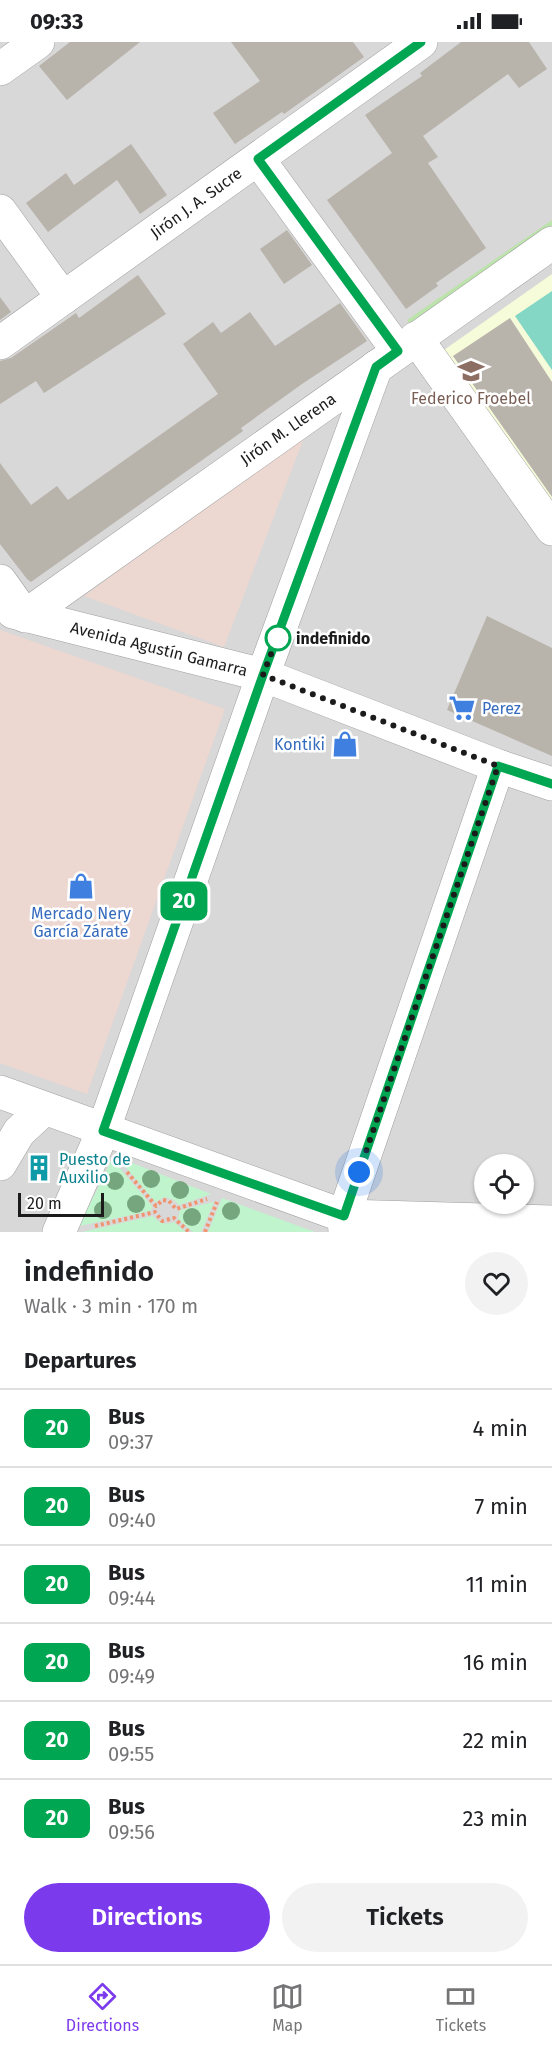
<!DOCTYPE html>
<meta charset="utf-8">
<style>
body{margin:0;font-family:"Fira Sans",sans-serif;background:#f2f2f2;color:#202124;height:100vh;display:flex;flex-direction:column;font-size:22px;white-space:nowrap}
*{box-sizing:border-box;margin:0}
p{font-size:20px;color:#757577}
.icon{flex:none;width:33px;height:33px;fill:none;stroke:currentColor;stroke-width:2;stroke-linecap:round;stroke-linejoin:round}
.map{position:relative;height:1190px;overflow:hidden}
.drawer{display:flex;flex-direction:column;background:#fff;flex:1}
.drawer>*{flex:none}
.badge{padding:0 12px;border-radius:9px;font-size:21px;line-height:39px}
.tools{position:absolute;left:474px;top:1112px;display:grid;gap:12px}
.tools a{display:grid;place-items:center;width:60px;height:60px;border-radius:50%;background:#fff;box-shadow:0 2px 4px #0004;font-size:30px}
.scale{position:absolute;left:18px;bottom:15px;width:86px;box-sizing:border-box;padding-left:6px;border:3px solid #1b1b1b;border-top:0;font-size:16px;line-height:21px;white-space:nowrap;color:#1b1b1b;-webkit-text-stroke:4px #fff;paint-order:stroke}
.you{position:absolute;width:30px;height:30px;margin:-15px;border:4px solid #fff;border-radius:50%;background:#1a73e8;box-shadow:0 0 0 9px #1a73e833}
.map>.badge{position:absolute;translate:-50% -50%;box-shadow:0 0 0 3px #fff}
h2{padding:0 24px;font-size:22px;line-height:54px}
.round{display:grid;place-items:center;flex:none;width:63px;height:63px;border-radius:32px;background:#f2f2f2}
.overview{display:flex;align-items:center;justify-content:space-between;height:102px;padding:0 24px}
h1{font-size:28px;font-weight:600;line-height:45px}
.button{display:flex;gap:12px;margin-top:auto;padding:12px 24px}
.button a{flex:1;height:69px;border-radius:36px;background:#7c3aed;color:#fff;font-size:24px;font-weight:600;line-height:69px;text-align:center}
.button a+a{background:#f2f2f2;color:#202124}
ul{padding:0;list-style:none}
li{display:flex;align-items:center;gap:18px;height:78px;padding:0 24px;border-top:2px solid #e0e0e0}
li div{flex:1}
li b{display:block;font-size:22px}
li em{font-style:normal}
li .badge{min-width:66px;font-weight:700;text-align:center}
.status{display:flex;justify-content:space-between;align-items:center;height:42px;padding:0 30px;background:#fff;direction:ltr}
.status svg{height:16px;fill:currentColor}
.menu{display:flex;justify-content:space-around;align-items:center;height:84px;border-top:2px solid #e0e0e0;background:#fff;font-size:16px;color:#757577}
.menu a{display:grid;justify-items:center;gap:3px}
.menu .active{color:#7c3aed}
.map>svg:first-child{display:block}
.residential{fill:#d9d8d8;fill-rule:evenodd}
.commercial{fill:#ecd7d1}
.education{fill:#f6fcda}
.grass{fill:#bbe3aa}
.park{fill:#bff4cd}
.pitch{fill:#84d6c5}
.building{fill:#b8b3ab}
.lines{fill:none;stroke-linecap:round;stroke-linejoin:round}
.minor-casing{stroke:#9f9f9f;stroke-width:34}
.path{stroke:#ef946f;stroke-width:4;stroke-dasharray:3 3;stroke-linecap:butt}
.minor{stroke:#fff;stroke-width:33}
.tree{fill:#75a67d}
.line-casing{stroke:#fff;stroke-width:14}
.line{stroke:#00a651;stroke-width:9}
.walk{stroke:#1b1b1b;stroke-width:6;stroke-dasharray:0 10.8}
.stop-dot{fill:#fff;stroke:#00a651;stroke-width:3}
.labels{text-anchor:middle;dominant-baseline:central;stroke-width:5;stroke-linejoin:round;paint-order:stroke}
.street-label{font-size:16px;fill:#1b1b1b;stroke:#fff}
.education-label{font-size:16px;fill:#785e54;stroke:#fff}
.stop-label{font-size:16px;font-weight:bold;fill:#1b1b1b;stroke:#fff;text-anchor:start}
.shop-label{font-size:16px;fill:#366cbe;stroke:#fff;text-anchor:start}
.culture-label{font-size:16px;fill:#0d838f;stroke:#fff;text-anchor:start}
</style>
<div class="status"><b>09:33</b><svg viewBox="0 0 49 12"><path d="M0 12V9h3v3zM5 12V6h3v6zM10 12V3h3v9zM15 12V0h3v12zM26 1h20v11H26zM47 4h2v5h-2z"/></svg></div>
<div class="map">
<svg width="552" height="1190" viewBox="0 0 552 1190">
<rect width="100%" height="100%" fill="#eceae1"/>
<!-- residential -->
<path class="residential" d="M0,0h552v1190h-552zM484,1122h40v39h-40z"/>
<!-- commercial -->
<g class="commercial">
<path d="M307,388l-83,217 -140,-51z"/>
<path d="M0,588l225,79 -138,385 -87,-31z"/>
</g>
<!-- education -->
<path class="education" d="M552,232v249l-118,-166z"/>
<!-- grass -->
<path class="grass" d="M552,178v12l-140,96 -5,-8z"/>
<!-- park -->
<g class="park">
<path d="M117,1115l94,37 -32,11 -5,-5 -9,-3 -10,5z"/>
<path d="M112,1117l40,47 -1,5 -72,15z"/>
<path d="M222,1156l93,34h-107z"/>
<path d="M214,1160l-13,30h-8l-15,-13 2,-9z"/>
<path d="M153,1174c7,8 11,9 21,6l12,10h-104z"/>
</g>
<!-- pitch -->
<path class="pitch" d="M552,249v79l-37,-54z"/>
<!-- building -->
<g class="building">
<path d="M70,0h70l-73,58 -28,-34z"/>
<path d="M231,0h122l11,15 -80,57 -2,-2 -47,32 -22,-31 47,-32z"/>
<path d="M461,0h68l18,27 -28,19 -11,-14 -85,62 15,21 -10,6 58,85 -50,35 2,3 -32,23 -79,-109 65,-47 -27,-38 57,-39 -2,-3z"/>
<path d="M131,102l36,51 -27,19 -23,-34 -69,52 -22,-29 40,-30 8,12z"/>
<path d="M287,188l25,35 -28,19 -24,-35z"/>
<path d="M138,233l28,39 -122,79 -8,-12 -36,23v-43l11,-3 65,-45 3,5z"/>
<path d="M0,255l11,15 -11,8z"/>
<path d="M340,261l27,38 -65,43 -61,44 2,3 -212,151 -4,-3 -27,-35v-81l31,42 26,-19 11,14 150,-106 -35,-50 30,-22 8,11 29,-21 25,34z"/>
<path d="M510,276l42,64v115l-99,-141z"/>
<path d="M487,574l65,32v108l-105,-46z"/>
</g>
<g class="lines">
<!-- minor casing -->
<g class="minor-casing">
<g id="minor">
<path d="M0,27l38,-27"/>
<path d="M258,117l140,192"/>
<path d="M0,169l63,87"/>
<path d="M416,296l136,191"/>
<path d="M0,301l421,-301"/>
<path d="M0,539l25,35 527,-373"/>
<path d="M13,570l250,63 235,91 54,18"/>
<path d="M0,1050l344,124 208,6"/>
<path d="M0,1122l19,-32 25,-23"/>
<path d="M59,1190l44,-101 160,-456 113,-308"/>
<path d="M345,1190l-1,-16 154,-450"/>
</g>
</g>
<!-- path -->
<g class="path">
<path d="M127,1130l29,34 7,-6 6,1 7,8 31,-10"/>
<path d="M95,1184l60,-14 7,9 12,-3 15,14"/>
<path d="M205,1190l12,-30"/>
</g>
<!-- minor -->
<use href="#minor" class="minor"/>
</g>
<!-- trees -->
<g class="tree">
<circle cx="151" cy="1137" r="9"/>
<circle cx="115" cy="1139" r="9"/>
<circle cx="180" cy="1148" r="9"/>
<circle cx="136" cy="1162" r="9"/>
<circle cx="103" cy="1168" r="9"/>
<circle cx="231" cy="1169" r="9"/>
<circle cx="192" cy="1175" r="9"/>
</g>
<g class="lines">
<!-- line casing -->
<g class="line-casing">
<path id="line" d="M421,0l-163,117 140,192 -22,16 -113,308 -160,456 241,85 154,-450 54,18"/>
</g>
<!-- line -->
<use href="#line" class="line"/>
<!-- walk -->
<path class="walk" d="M278,596v-2l-15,39 235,91 -139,406"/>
</g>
<!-- icons -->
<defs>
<g id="school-bare" transform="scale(2.07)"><path d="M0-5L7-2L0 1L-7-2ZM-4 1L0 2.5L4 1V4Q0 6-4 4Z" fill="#8d6e63" stroke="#fff" stroke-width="2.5" paint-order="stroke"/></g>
<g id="supermarket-bare" transform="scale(2.07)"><path d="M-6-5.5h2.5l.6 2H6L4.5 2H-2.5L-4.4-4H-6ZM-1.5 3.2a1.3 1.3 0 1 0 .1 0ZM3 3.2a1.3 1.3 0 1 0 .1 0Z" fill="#3f7fe0" stroke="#fff" stroke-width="2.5" paint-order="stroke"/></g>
<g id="shop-bare" transform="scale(2.07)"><path d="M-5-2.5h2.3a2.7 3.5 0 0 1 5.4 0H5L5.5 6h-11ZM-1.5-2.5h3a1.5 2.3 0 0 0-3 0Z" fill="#3f7fe0" stroke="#fff" stroke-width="2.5" paint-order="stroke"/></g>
<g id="building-bare" transform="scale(2.07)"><path d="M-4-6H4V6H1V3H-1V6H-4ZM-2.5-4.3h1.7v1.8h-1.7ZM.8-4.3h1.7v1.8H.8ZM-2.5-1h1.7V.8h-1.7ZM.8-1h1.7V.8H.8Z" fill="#0f9aa8" stroke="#fff" stroke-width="2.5" paint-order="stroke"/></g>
</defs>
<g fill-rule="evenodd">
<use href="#school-bare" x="471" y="329"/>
<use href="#supermarket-bare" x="462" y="666"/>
<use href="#shop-bare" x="345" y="702"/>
<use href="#shop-bare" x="81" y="844"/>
<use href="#building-bare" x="39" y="1126"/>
</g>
<!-- markers -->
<circle class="stop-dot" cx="278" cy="596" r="12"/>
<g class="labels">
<!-- street labels -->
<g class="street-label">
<text transform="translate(196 161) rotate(-36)">Jirón J. A. Sucre</text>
<text transform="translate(288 387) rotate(-35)">Jirón M. Llerena</text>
<text transform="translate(159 607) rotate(14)">Avenida Agustín Gamarra</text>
</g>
<!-- education labels -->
<g class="education-label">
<text x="471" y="356">Federico Froebel</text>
</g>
<!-- stop labels -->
<g class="stop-label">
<text x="296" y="596">indefinido</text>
</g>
<!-- shop labels -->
<g class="shop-label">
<text x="482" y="666">Perez</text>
<text x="325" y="702" text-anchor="end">Kontiki</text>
<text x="81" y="871" text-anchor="middle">Mercado Nery<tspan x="81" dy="18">García Zárate</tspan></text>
</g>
<!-- culture labels -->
<g class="culture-label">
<text x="59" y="1117">Puesto de<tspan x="59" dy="18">Auxilio</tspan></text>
</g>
</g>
</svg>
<div class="tools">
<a><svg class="icon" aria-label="locate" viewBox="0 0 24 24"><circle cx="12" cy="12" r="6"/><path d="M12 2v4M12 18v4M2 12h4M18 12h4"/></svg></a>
</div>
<div class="scale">20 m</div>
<div class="you" style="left:359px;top:1130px"></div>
<b class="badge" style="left:184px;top:859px;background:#00a651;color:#fff">20</b>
</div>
<section class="drawer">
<div class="overview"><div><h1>indefinido</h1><p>Walk · 3 min · 170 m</p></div><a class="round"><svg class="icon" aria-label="heart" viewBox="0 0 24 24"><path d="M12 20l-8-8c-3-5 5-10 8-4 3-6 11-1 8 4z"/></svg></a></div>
<h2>Departures</h2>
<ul>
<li><span class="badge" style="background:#00a651;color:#fff">20</span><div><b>Bus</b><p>09:37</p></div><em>4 min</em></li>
<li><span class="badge" style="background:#00a651;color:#fff">20</span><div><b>Bus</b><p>09:40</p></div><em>7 min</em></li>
<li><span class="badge" style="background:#00a651;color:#fff">20</span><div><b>Bus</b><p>09:44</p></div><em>11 min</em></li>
<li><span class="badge" style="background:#00a651;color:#fff">20</span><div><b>Bus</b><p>09:49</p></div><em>16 min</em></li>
<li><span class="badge" style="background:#00a651;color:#fff">20</span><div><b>Bus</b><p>09:55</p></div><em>22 min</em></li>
<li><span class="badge" style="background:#00a651;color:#fff">20</span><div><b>Bus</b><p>09:56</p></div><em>23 min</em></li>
</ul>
<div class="button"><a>Directions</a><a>Tickets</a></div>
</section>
<nav class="menu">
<a class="active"><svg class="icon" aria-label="directions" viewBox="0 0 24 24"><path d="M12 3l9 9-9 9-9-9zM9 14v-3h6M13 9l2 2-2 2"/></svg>Directions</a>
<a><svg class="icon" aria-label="map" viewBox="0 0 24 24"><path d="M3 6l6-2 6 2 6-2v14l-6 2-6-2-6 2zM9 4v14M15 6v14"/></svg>Map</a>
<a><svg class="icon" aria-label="tickets" viewBox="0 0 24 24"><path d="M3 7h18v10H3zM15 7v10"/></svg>Tickets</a>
</nav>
